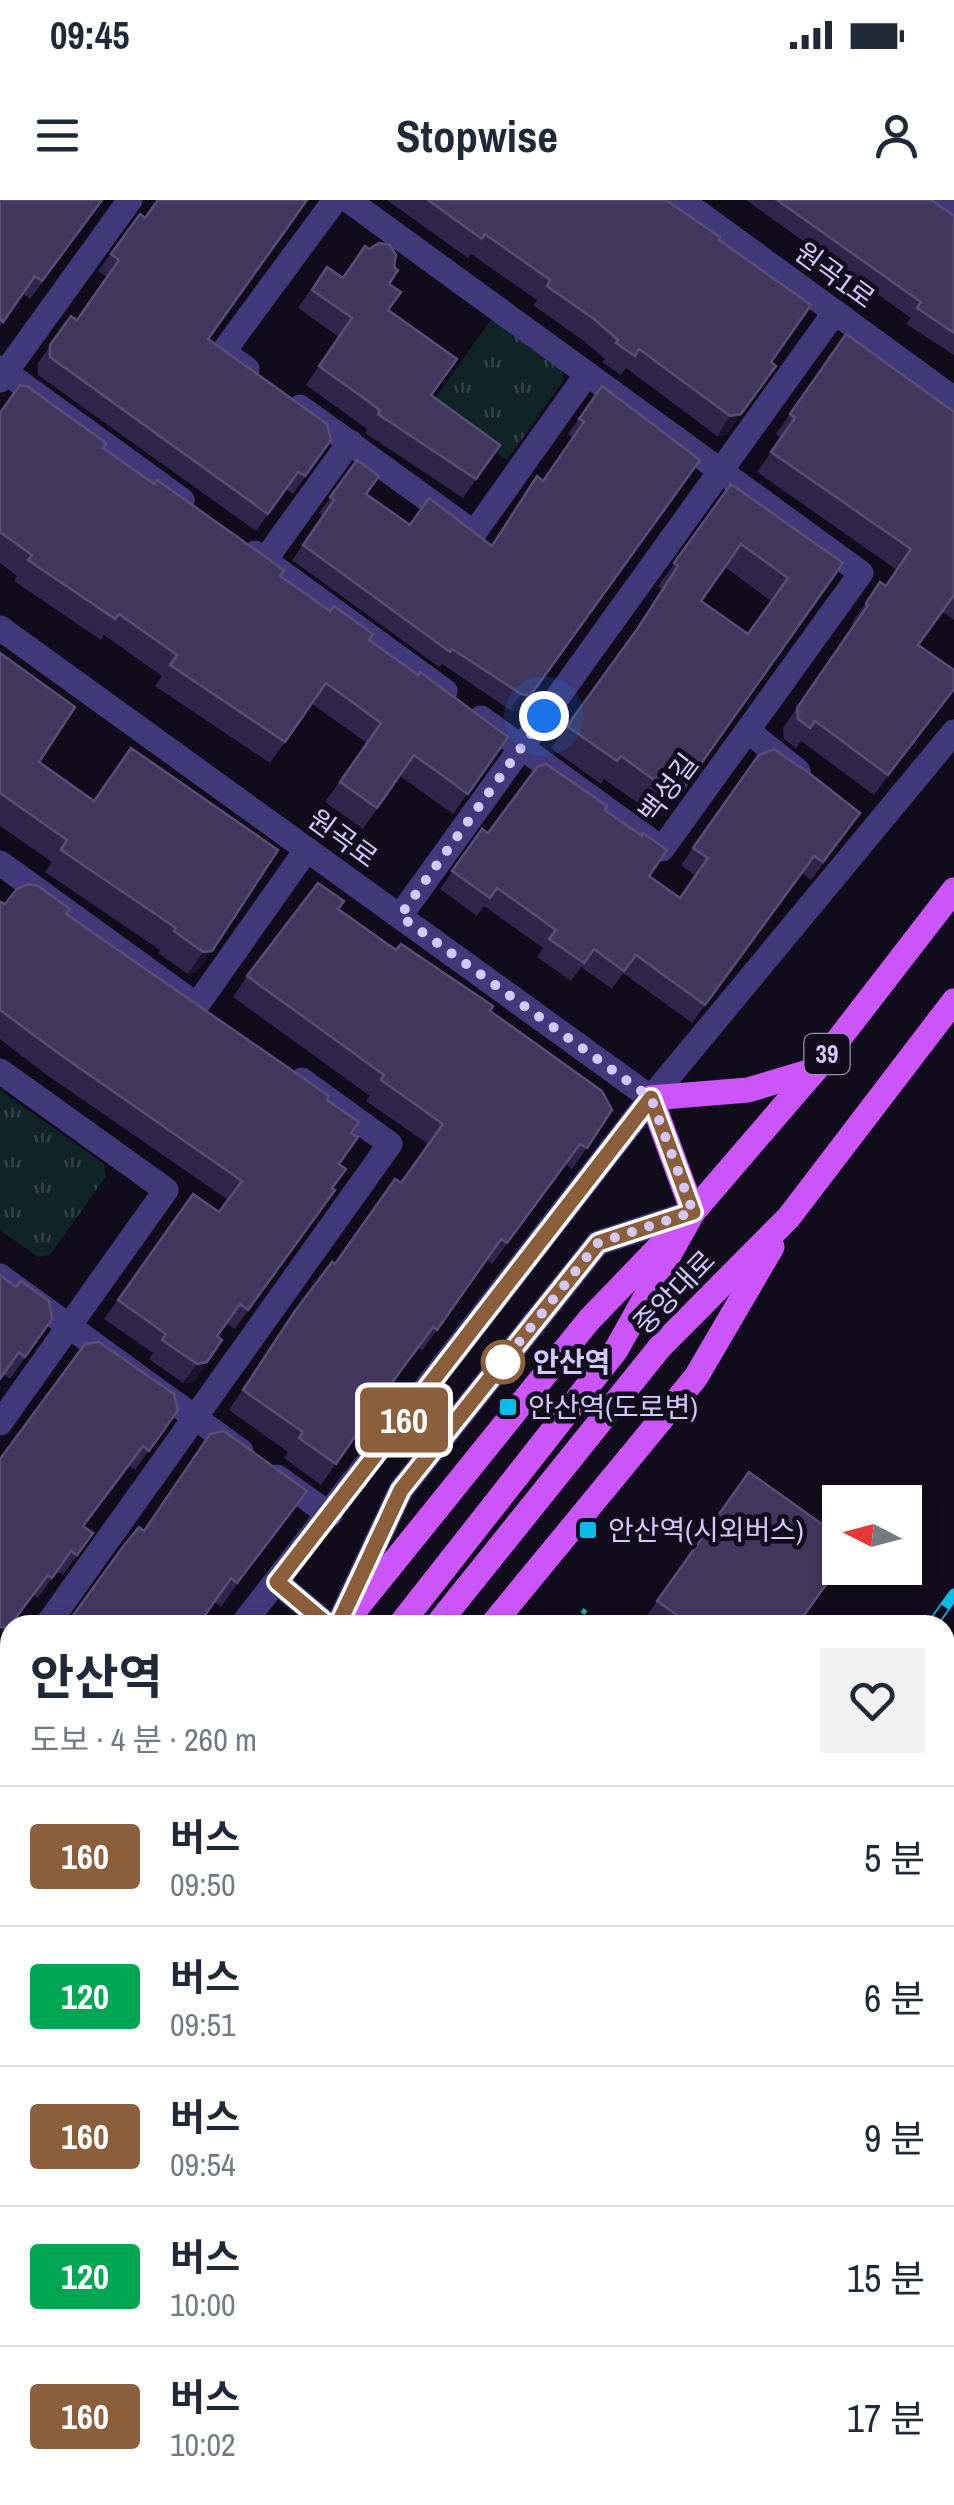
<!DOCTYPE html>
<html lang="ko">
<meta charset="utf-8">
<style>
body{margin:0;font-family:"Archivo Narrow","Noto Sans KR",sans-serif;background:#f2f2f3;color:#1f2937;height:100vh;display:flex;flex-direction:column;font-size:38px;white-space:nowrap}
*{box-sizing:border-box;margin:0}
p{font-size:32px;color:#747a83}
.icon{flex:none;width:55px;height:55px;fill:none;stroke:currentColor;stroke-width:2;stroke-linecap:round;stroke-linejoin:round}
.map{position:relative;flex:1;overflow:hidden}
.sheet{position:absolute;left:0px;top:1415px;width:955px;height:890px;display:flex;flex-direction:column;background:#fff;border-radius:30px 30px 0 0;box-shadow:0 5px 15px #0003}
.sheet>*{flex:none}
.badge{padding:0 20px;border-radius:8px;font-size:35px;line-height:65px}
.needle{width:65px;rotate:276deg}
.controls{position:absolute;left:822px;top:1285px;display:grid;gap:20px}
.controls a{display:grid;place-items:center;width:100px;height:100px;border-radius:0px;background:#fff;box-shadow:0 5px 15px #0003;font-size:50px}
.you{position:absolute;width:50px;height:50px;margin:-25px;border:8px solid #fff;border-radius:50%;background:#1a73e8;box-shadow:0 0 0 15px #1a73e833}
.map>.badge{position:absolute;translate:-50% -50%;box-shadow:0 0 0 5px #fff}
.round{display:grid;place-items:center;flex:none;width:105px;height:105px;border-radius:0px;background:#f2f2f3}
.headline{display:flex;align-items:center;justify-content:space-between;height:170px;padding:0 30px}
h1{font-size:48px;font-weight:700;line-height:75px}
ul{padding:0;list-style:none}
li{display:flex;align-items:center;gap:30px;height:140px;padding:0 30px;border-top:2px solid #e0e1e3}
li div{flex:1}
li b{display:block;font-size:38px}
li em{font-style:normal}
li .badge{min-width:110px;font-weight:700;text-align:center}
.status{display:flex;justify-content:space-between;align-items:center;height:70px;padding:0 50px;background:#fff;direction:ltr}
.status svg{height:28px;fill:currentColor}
header{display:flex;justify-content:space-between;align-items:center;height:130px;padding:0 30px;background:#fff;font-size:45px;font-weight:700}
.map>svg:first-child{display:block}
.park{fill:url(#park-tufts)}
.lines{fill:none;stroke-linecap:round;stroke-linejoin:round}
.river{stroke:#0a1637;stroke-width:45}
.major-tunnel{stroke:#2d283e;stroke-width:25;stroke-dasharray:25 12;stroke-linecap:butt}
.path{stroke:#31a4a9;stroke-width:5;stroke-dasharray:5 8;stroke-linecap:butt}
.minor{stroke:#42397a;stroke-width:25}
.major{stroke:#cc55f9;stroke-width:25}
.rail-casing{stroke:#09bdea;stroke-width:11}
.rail{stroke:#100c1c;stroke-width:8;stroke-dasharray:22;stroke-linecap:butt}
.major-bridge{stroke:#cc55f9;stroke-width:25}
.wall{fill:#30254a;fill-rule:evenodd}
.shaded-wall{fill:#1c142f}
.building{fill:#42375d;stroke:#594e76;stroke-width:2.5;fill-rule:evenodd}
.line-casing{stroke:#fff;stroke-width:22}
.line{stroke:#8b5e3c;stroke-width:15}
.walk{stroke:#d4c9fd;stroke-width:10;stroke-dasharray:0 18}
.stop-dot{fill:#fff;stroke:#8b5e3c;stroke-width:5}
.poi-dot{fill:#09bdea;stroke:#100c1c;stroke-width:4}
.labels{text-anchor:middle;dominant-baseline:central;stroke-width:9;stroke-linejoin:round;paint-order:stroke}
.shield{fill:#100c1c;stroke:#9990ba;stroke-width:2.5}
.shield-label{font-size:25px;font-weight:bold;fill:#d4c9fd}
.street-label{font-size:28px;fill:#d4c9fd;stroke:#100c1c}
.stop-label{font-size:28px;font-weight:bold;fill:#d4c9fd;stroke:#100c1c;text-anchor:start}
.poi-label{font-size:28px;fill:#d4c9fd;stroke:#100c1c;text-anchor:start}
</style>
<div class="status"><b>09:45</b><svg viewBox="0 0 49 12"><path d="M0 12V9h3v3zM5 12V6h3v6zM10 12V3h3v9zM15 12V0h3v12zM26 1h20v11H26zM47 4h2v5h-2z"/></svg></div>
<header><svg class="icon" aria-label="menu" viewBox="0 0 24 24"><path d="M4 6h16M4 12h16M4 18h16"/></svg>Stopwise<svg class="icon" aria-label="person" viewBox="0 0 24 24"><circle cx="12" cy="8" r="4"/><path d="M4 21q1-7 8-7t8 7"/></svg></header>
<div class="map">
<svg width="954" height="2305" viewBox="0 0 954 2305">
<defs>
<pattern id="park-tufts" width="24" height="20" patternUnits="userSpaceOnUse" patternTransform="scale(2.5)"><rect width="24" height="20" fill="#0f2426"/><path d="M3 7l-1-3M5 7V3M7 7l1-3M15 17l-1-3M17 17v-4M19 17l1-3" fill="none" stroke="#314246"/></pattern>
</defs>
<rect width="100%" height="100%" fill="#100c1c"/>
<!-- park -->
<g class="park">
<path d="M492,118l69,49 3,13 -57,80 -77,-54z"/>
<path d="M0,890l104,74 2,12 -56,79 -12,2 -38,-27z"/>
</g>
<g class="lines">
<!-- river -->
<g class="river">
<path d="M0,2269l10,7"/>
<path d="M34,2295l13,10"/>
</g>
<!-- major-tunnel -->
<g class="major-tunnel">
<path d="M0,1933l10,-13"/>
<path d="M0,1973l10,-13"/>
</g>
<!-- path -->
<g class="path">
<path d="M582,1410l18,15"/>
<path d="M945,1741l9,7"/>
<path d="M945,1925l9,6"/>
</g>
<!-- minor -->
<g class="minor">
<path d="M348,0l513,373 -199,276 -181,-131"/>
<path d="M681,0l273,199"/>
<path d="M937,0l17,13"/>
<path d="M0,168l182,132"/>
<path d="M247,169l-24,-17 112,-152"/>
<path d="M0,180l130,-180"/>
<path d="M300,207l174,126 113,-159"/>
<path d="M255,353l190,138"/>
<path d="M265,360l85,-118"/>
<path d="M0,428l651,470"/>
<path d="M748,531l50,40"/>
<path d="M0,663l192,139"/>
<path d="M400,716l435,-604"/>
<path d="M197,805l110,-156"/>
<path d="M0,871l166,119 -166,233"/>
<path d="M0,1076l241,175"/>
<path d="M277,1277l53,38"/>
<path d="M277,1382l51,43"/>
<path d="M340,1420l61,-130 197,-247 95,-31"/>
<path d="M47,1425l343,-481 -88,-64"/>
<path d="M242,1425l409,-527 303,-366"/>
<path d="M945,1678l9,-13"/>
<path d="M0,1690l10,7"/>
<path d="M945,1772l9,6"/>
<path d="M945,2248l3,18 -3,-1"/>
<path d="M487,2305l7,-10"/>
</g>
<!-- major -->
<g class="major">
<path d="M343,1425l246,-305 104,-108 122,-142 139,-180"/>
<path d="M400,1425l216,-275 77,-138 -42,-114 97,-8 67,-20"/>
<path d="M437,1425l223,-278 129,-130 165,-216"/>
<path d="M492,1425l204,-248 76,-130"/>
<path d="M0,1816l10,-14"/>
<path d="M0,1852l10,-13"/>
<path d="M0,2029l10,-13"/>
<path d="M0,2071l10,7"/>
<path d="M0,2106l10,7"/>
<path d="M0,2165l10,7"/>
<path d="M260,2295l14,10"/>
<path d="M368,2295l14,10"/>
</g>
<!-- rail casing -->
<g class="rail-casing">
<g id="rail">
<path d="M932,1425l22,-31"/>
<path d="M306,2305l7,-10"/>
<path d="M324,2305l7,-10"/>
</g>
</g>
<!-- rail -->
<use href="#rail" class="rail"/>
<!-- major-bridge -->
<g class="major-bridge">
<path d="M190,2295l15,10"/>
<path d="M308,2295l14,10"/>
</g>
</g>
<!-- wall -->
<g class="wall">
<path d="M0,0h103l-73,99 -7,-6 -23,33z"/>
<path d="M387,0h279l53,40 52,122 -44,72 -10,2 -91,-68 -5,7 -19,-13 3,-3 -24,-20 -48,-34 4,-5 -66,-46 -3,4z"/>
<path d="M746,0h185l23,16v139l-48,-31 5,-6z"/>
<path d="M140,14l68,125 123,101 -38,54 -7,-5 -30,42 -218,-156v-12l33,-47 6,4 30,-43 -9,-6z"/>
<path d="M327,67l16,11 46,6 -1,26 43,85 69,50 -37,53 -98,-65 2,-4 -61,-44 33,-48 -41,-29z"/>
<path d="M846,134l108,78v208l-12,-8 -24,33 36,45 -80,105 -73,-54 -5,7 -12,-9 -1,-11 71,-103 -2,-2 28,-41 6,4 11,-16 -140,-98 24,-34 -5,-4z"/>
<path d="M602,186l-82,325 -10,-1 -68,-46 -3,3 -147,-107 32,-44 -5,-3 38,-53 10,35 43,30 82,20 51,-64 30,-43 -5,-4z"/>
<path d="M0,213l103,35 266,192 139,97 -55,77 -53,-38 -37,53 -38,-27 42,-59 -55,-39 -42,59 -115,-77 7,-10 -58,-41 -3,5 -87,-59 3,-5 -17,-13z"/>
<path d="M731,284l112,79 -178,252 -9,1 -52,-37 -3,5 -50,-36 75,-104 36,-55 -4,-3zM725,367l46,34 -23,33 -47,-33z"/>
<path d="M0,453l39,109 173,189 -16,21 -8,2 -30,-21 2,-3 -115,-78 7,-10 -52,-36z"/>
<path d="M758,556l41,12 1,-2 47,65 -36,49 -9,-7 -110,150 -69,-50 -11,16 -31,-22 -10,14 -34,-24 6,-9 -59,-42 -7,10 -37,-27 42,-60 6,4 161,43 31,22 16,-22 -15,-11z"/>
<path d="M0,704l66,10 261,186 24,33 -12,31 -7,24 3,2 -100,139 -8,-5 -10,13 5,3 -29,42 -10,1 -34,-24 4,-6 -49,-34 89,-125 26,18 9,-12 -184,-127 -44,-34z"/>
<path d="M338,709l58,41 94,61 97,137 -15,21 -6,-5 -74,100 -5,-4 -65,91 -3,-3 -32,42 -66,95 -37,-27 4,-6 -59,-42 66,-99 40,-47 66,-81 27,-39 -62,-43 4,-5 -137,-99 14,-21z"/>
<path d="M0,1075l52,44 -42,60 -7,-5z"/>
<path d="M178,1210l-43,60 -5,-4 -46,60 9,7 -30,42 -6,-4 -19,27 -4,-3 -34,45v-181z"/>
<path d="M749,1272l49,153h-158z"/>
<path d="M307,1291l-86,116 -7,-5 -71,-71z"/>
<path d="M0,1471l10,8v152h-6l-4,-3z"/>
<path d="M953,2274l1,31h-19l-1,-3 5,-7h6v-9z"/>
</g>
<!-- shaded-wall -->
<g class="shaded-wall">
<path d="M776,166l-49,68 -10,2 13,-20z"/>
<path d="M689,276l-169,235 -10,-1 11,-16z"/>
<path d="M827,386l-162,229 -9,1 16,-23z"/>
<path d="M954,490l-80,105 14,-20z"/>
<path d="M212,751l-16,21 -8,2 15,-22z"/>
<path d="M207,1162l-14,20 -10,1 14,-19z"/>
<path d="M307,1291l-16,24 -70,92 16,-24z"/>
<path d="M10,1426v1l-10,13v-13z"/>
</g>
<!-- building -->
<g class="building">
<path d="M0,0h102l-60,81 -7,-5 -32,46 -3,-3z"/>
<path d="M158,0h149l-99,139 119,85 4,16 -26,36 -7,-4 -30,42 -218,-157v-12l21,-29 6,4 42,-60 -8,-6 29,-40 5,4z"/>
<path d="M428,0h238l54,37 -1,3 92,65 -40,57 5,4 -35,48 -11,2 -91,-67 -4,7 -19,-13 2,-3 -24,-21 -47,-33 3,-6 -65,-46 -3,5z"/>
<path d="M777,0h154l23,16v117l-37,-25 4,-6z"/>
<path d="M379,43l11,2 6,10 -2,12 4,3 -9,14 12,8 -13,18 69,49 -26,36 69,50 -24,34 -98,-65 2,-4 -61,-44 33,-48 -40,-28 15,-23 16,11 22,-32 4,3z"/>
<path d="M846,134l108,78v183l-36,50 36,25v19l-66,86 -73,-54 -5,7 -12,-9 -1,-11 71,-103 -2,-2 14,-21 6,4 25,-37 -140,-97 24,-34 -5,-4z"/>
<path d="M20,185l8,2 78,56 -3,5 51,36 3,-4 127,90 -4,6 50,35 4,-5 39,28 -4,6 49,35 2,-3 88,65 -40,57 -54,-39 -37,53 -37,-26 41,-59 -55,-40 -41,59 -115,-77 7,-10 -58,-41 -4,5 -87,-59 4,-5 -32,-23v-119z"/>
<path d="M602,186l98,74 -170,236 -9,-2 -69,-45 -2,3 -147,-107 31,-45 -4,-3 27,-37 22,16 -13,18 44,31 19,-27 63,48 45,-70 6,5 41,-59 -5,-3z"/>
<path d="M731,284l112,79 -162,229 -9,1 -51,-37 -4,5 -50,-35 71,-98 40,-62 -4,-3zM741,344l47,34 -40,56 -47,-33z"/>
<path d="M0,453l75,54 -36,55 55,39 37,-53 147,102 -66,101 -9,1 -29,-21 2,-3 -115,-78 6,-10 -67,-47z"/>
<path d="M774,549l27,19 -1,-2 60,47 -37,49 -9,-6 -109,149 -69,-50 -12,16 -30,-22 -10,14 -35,-24 7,-9 -59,-42 -7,10 -38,-27 30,-42 6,4 49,-66 9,-3 61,42 -2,4 37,26 1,-3 24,17 -18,26 31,22 28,-40 -15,-10 65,-92z"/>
<path d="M318,683l26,18 -6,8 58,41 5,-6 92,62 -3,5 112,80 10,19 -25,38 -7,-4 -73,99 -6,-4 -64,91 -4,-3 -34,46 -63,91 -37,-26 4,-6 -60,-42 52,-79 37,-49 3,2 60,-85 6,4 42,-59 -62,-44 3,-5 -137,-99z"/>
<path d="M28,684l10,2 32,23 -4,5 263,182 -2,4 32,22 -8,11 7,4 -19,27 7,5 -14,19 3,2 -87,120 -8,-6 -23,32 5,4 -15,22 -10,2 -35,-24 4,-6 -48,-34 75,-106 26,18 23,-31 -184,-128 -58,-43v-106l1,-2 4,2 12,-15z"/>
<path d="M0,1075l16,12 5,-6 28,20 3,18 -27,38 -6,-5 -19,27z"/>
<path d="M99,1142l75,52 4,16 -29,41 -6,-5 -60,80 10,7 -16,22 -6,-4 -19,27 -4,-3 -40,53 -8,-1v-168l85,-115z"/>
<path d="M224,1231l83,60 -70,92 -6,-5 -33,47h-132l56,-77 17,-21 5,4 66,-97z"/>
<path d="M749,1272l91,65v28l-43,60h-106l-34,-24z"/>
<path d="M0,1471l10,8v121l-8,-6 -2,3z"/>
<path d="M546,2295h42l-7,10h-40l-1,-1z"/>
<path d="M671,2295h249l2,10h-258z"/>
</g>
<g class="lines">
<!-- line casing -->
<g class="line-casing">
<path id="line" d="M328,1425l-51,-43 374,-484 42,114 -95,31 -197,247 -63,135"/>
</g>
<!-- line -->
<use href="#line" class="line"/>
<!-- walk -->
<path class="walk" d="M503,1162l-3,4 98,-123 95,-31 -42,-114 -251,-182 144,-200"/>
</g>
<!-- markers -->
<circle class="stop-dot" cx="503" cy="1162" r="20"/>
<g class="poi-dot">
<rect x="498" y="1197" width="20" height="20" rx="5"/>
<rect x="578" y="1320" width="20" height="20" rx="5"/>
</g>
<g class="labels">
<!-- shield labels -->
<rect class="shield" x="804.5" y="834" width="45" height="40" rx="8"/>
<g class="shield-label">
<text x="827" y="854">39</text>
</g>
<!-- street labels -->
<g class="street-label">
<text transform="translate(835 75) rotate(36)">원곡1로</text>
<text transform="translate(668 588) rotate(-53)">백성길</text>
<text transform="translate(343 638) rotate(36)">원곡로</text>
<text transform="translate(674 1092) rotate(-46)">중앙대로</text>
</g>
<!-- stop labels -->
<g class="stop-label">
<text x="533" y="1162">안산역</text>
</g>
<!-- poi labels -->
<g class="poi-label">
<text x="528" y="1207">안산역(도로변)</text>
<text x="608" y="1330">안산역(시외버스)</text>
</g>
</g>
</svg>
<div class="controls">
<a><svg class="needle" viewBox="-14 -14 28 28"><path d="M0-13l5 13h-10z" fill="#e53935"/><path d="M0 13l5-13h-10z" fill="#747a83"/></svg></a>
</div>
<div class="you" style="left:544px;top:516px"></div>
<b class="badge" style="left:404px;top:1220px;background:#8b5e3c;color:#fff">160</b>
<section class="sheet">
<div class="headline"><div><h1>안산역</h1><p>도보 · 4 분 · 260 m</p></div><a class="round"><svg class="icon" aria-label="heart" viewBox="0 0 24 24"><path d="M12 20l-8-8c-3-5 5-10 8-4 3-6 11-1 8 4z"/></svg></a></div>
<ul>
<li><span class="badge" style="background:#8b5e3c;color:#fff">160</span><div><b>버스</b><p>09:50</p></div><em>5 분</em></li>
<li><span class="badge" style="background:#00a651;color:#fff">120</span><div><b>버스</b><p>09:51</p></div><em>6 분</em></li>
<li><span class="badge" style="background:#8b5e3c;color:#fff">160</span><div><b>버스</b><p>09:54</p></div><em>9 분</em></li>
<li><span class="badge" style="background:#00a651;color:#fff">120</span><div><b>버스</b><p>10:00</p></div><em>15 분</em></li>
<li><span class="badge" style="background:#8b5e3c;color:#fff">160</span><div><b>버스</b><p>10:02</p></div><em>17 분</em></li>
</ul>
</section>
</div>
